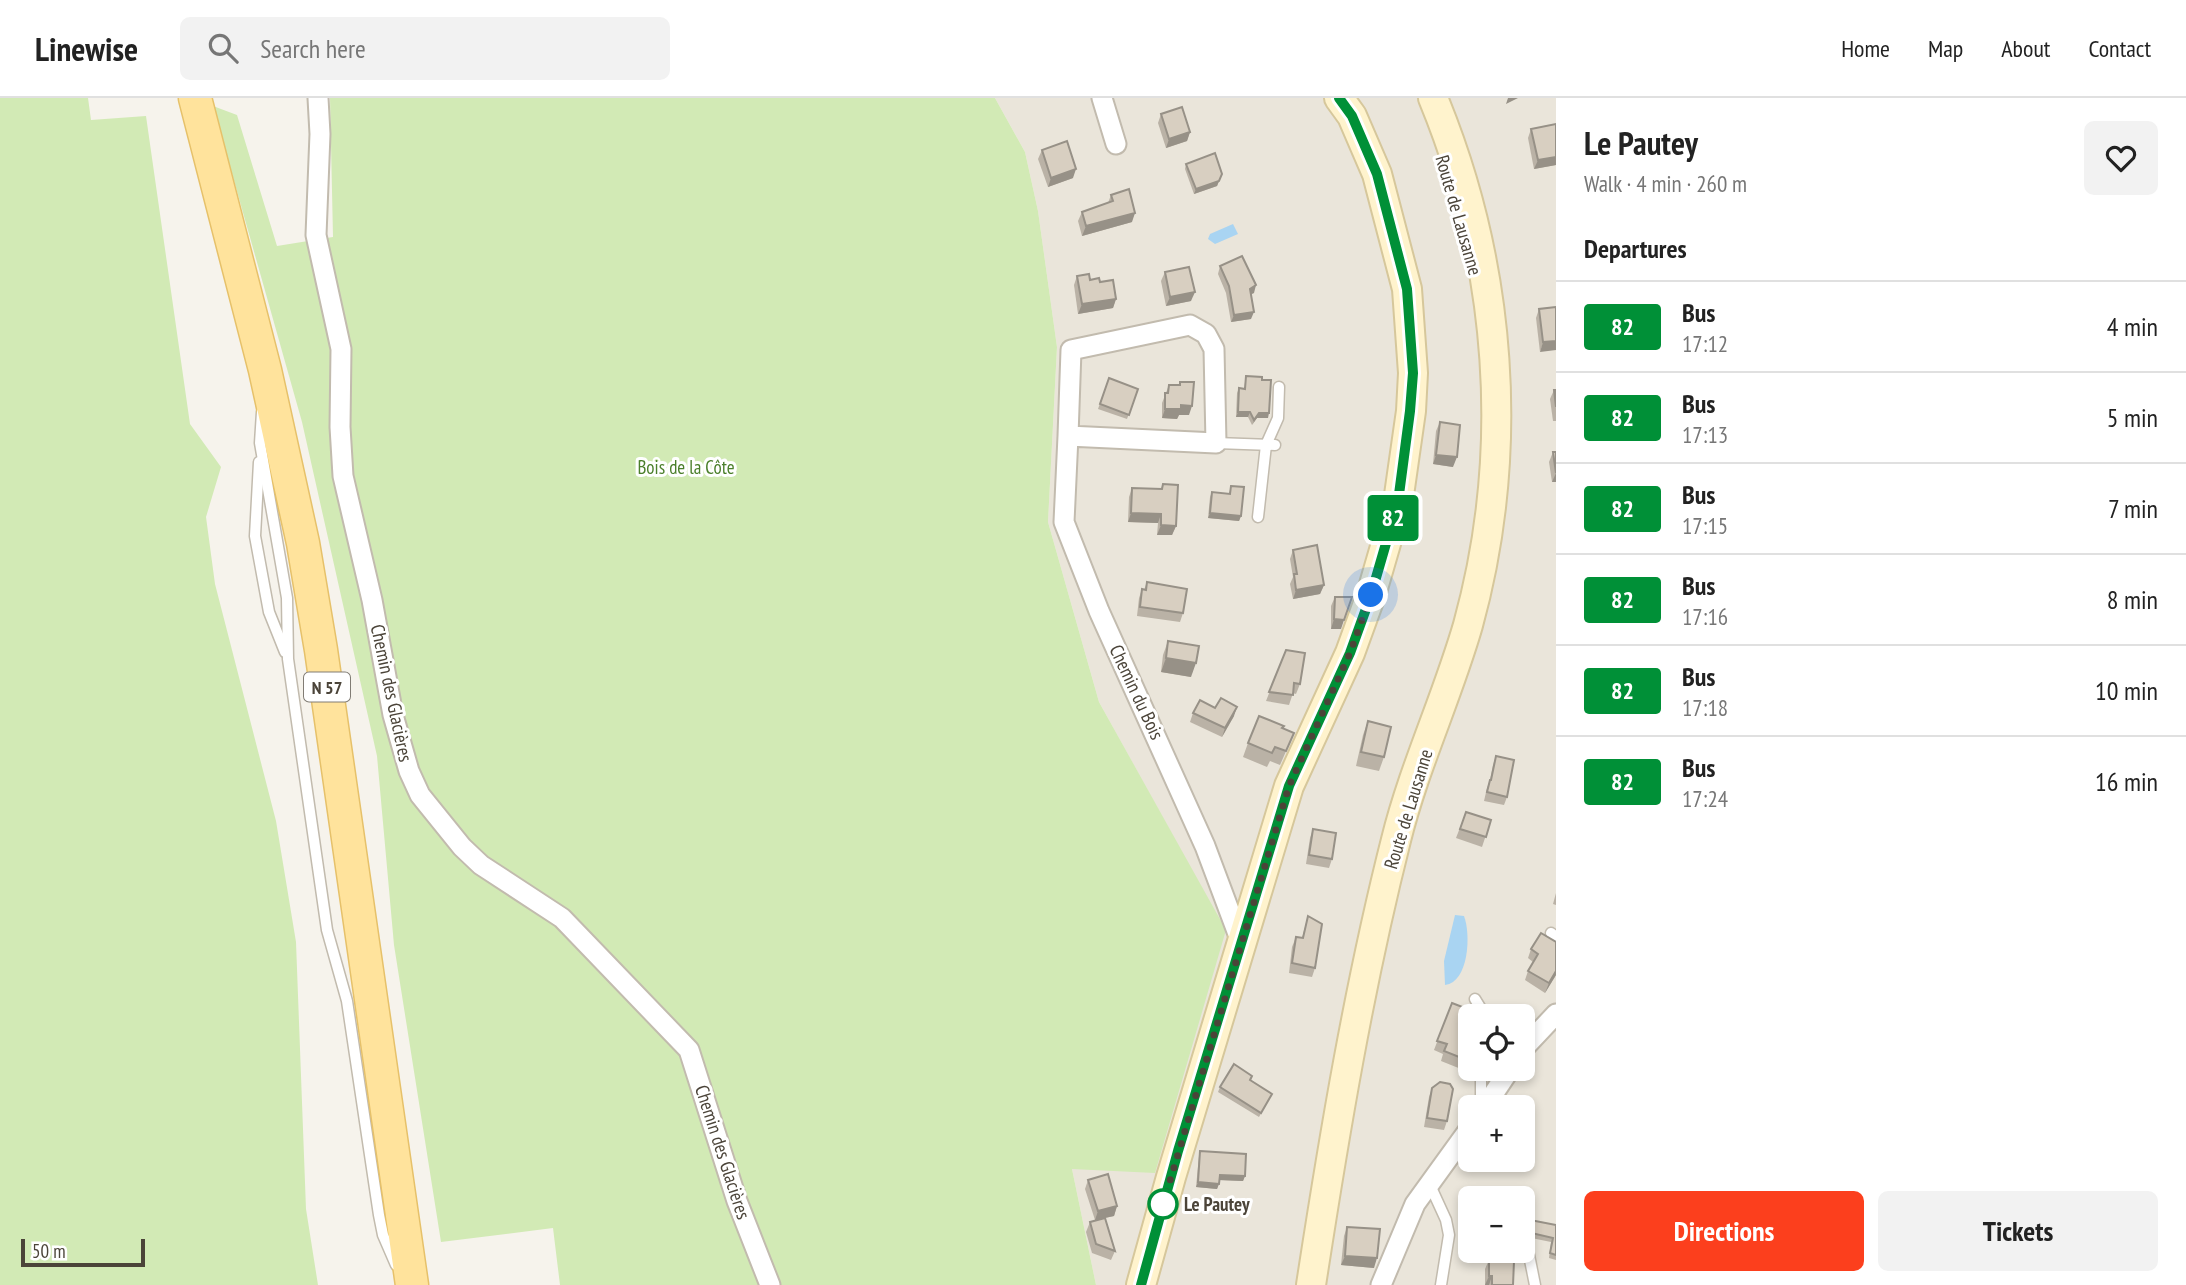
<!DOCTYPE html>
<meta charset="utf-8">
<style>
body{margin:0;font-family:"PT Sans Narrow",sans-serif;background:#f2f2f2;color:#222;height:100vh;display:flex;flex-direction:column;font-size:26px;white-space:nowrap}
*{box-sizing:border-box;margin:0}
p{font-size:23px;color:#767676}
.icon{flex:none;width:38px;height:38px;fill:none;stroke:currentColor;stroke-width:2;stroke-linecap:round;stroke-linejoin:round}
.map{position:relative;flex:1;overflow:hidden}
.side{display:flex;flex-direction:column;background:#fff;width:630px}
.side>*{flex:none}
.badge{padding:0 14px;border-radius:5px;font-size:24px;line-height:46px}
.tools{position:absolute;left:1458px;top:906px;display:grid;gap:14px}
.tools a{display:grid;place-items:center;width:77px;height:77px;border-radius:10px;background:#fff;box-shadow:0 4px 10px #0003;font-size:35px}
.scale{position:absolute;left:21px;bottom:18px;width:124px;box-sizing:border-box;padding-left:7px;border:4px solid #4b4439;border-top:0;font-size:19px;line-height:24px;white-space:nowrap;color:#4b4439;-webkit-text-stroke:5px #fff;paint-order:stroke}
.you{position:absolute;width:35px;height:35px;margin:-18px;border:5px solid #fff;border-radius:50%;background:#1a73e8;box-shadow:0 0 0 10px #1a73e833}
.map>.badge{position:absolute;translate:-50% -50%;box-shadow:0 0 0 4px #fff}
h2{padding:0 28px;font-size:26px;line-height:63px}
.round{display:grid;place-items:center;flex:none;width:74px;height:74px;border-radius:10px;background:#f2f2f2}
.overview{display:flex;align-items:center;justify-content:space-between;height:119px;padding:0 28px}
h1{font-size:33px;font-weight:600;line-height:52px}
.action{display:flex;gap:14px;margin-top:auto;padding:14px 28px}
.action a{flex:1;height:80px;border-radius:10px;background:#fc3f1d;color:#fff;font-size:28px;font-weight:600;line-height:80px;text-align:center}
.action a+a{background:#f2f2f2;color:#222}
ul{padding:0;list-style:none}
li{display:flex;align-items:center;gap:21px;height:91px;padding:0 28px;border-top:2px solid #e0e0e0}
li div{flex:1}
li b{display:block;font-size:26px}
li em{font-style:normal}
li .badge{min-width:77px;font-weight:700;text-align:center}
header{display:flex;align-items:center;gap:42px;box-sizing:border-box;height:98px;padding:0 35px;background:#fff;border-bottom:2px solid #e0e0e0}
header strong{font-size:33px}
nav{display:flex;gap:38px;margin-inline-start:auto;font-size:24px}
.search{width:490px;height:63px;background:#f2f2f2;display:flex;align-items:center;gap:18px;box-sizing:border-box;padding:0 24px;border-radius:10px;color:#767676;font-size:26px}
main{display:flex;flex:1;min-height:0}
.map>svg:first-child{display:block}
.residential{fill:#eae5da;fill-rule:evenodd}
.green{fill:#d2eab5}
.water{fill:#a9d4f2}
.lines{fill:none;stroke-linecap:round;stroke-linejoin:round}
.lane-casing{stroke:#c2bbae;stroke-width:13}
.street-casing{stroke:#c2bbae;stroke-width:23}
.secondary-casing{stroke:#d6c79b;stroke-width:32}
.primary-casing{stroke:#e6c16a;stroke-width:35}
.lane{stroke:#fff;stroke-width:10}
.street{stroke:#fff;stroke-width:19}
.secondary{stroke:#fff3cd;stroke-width:28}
.primary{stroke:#ffe39c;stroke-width:32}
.wall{fill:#bab2a6}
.shaded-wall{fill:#979187}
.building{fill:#d8cfc1;stroke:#979187;stroke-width:2}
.line-casing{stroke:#fff;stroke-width:16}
.line{stroke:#009037;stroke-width:10}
.walk{stroke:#4b4439;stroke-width:7;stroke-dasharray:0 12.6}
.stop-dot{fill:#fff;stroke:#009037;stroke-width:3.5}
.labels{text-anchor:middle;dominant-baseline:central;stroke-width:6;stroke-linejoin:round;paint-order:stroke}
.shield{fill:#fff;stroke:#817c74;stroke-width:2}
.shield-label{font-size:18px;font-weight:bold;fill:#4b4439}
.street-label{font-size:19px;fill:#4b4439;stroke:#fff}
.park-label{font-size:19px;fill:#4a7f2a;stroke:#fff}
.stop-label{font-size:19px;font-weight:bold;fill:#4b4439;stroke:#fff;text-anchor:start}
</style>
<header>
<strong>Linewise</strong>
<div class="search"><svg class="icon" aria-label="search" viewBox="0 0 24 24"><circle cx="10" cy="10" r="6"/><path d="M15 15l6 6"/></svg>Search here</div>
<nav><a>Home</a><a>Map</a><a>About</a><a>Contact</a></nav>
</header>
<main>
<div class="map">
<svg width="1556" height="1187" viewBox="0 0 1556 1187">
<rect width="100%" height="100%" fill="#f6f3ec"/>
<!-- residential -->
<path class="residential" d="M995,0h561v1187h-460l-24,-116 153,-239 -126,-228 -51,-180 9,-175 -19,-136 -13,-59zM1470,919h52v52h-52zM1470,1010h52v52h-52zM1470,1101h52v52h-52z"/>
<!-- green -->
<g class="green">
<path d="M0,0h88l3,22 55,-4 44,308 31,43 -15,50 9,67 61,237 20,121 10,267 12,76h-318z"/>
<path d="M330,0h665l30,54 13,59 19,136 -9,175 51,180 127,228 -71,243 -83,-4 24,116h-536l-7,-57 -112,14 -47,-297 -17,-189 -75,-334 -89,-316 24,9 40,131 56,-9z"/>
</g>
<!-- water -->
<g class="water">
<path d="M1233,126l5,10 -23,10 -7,-5 2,-5z"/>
<path d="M1455,817l9,1c7,18 5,66 -19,69l-1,-24z"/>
</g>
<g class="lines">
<!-- lane casing -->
<g class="lane-casing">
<g id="lane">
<path d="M262,314l-2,31 27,155 1,61 39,271 20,71 32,214 4,20 13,30"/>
<path d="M1216,345l59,2"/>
<path d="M259,364l-4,74 14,76 16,40"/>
<path d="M1258,419l8,-72 12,-27 1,-31"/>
<path d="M1551,835l5,4"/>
<path d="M1475,901l11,18"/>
<path d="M1481,1009v-38"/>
<path d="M1430,1087l16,35 3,15 -8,50"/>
<path d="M1527,1147l8,40"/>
</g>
</g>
<!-- street casing -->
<g class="street-casing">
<g id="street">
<path d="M318,0l2,36 -4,101 25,114 -1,78 3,49 29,124 21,115 16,56 11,24 42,52 19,18 81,53 127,132 48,151 33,84"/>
<path d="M1102,0l14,46"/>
<path d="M1068,338l3,-86 119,-25 16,9 8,15 2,94 -148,-7 -4,86 35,89 106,235 36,96"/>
<path d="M1522,952l34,-36"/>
<path d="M1484,1010l26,-39"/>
<path d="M1381,1187l34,-81 55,-76"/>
</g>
</g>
<!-- secondary casing -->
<g class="secondary-casing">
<g id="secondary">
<path d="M1141,1187l30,-108 118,-391 61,-133 21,-58 27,-93 13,-91 2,-38 -6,-84 -30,-115 -25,-58 -13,-18"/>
<path d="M1311,1187c23,-149 48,-299 85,-445 18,-73 51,-142 72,-215 48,-174 34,-360 -35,-527"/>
</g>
</g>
<!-- primary casing -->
<g class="primary-casing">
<path id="primary" d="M195,0l70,272 38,173 18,107 91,635"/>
</g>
<!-- lane -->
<use href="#lane" class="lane"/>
<!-- street -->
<use href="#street" class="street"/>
<!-- secondary -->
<use href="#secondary" class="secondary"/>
<!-- primary -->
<use href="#primary" class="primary"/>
</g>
<!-- wall -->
<g class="wall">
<path d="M1161,16l29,18 -3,9 -21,7 -8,-25z"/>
<path d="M1556,26v41l-22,4 -6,-31 3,-9z"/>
<path d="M1042,52l31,28 -25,9 -10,-28z"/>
<path d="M1186,66l36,10 -5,12 -23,8 -9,-25z"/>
<path d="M1111,97l21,27 -50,14 -4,-15 4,-9 26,-9z"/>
<path d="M1220,168l34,27 -3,1v25l-20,3 -5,-29 -8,-19z"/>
<path d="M1165,174l26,29 -25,5 -5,-25z"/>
<path d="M1077,178l13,4 26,19 -3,9 -35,6 -4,-29z"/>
<path d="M1556,209l-16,45 -4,-34 3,-9z"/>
<path d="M1246,278l22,42h-11l-5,7 -4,-8h-12l1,-24 2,-5 5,1z"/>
<path d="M1109,280l29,11 -11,30 -29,-10z"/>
<path d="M1180,284l9,33h-10l-2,4 -15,-1v-15l7,-18h10z"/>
<path d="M1554,292h2v31h-3l-3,-22z"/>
<path d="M1440,324l13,45 -20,-3 3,-33z"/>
<path d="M1553,354h3v30h-4l-3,-20z"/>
<path d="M1163,386l13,42 -4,9h-15l1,-12 -30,-1 1,-25 3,-9 29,1z"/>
<path d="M1231,388l10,30 -2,5 -31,-3 2,-21 2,-5 17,2z"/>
<path d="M1293,452l31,35 -4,9 -27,5 -3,-15 3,-7 -3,-18z"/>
<path d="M1147,484l36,31 -3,9 -43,-6 2,-18 3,-9 2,1z"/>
<path d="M1335,499l6,32h-10v-23z"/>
<path d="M1168,543l23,36 -30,-5 2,-17z"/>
<path d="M1286,552l14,34 -4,10 -3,-1 -4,12 -23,-4z"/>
<path d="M1215,610l19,8 -12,21 -32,-15 3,-9z"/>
<path d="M1368,623l16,36 -5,14 -23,-5 7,-31z"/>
<path d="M1283,630l11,5 -14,32 -10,-4 -3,6 -24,-10 5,-14z"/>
<path d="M1496,658l11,41 -3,8 -20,-4 3,-13 3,-8 3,-15z"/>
<path d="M1466,714l25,8 -9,27 -26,-9z"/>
<path d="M1313,731l19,30 -3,9 -23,-4 4,-26z"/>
<path d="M1556,795v12l-3,-1z"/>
<path d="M1308,818l7,52 -3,9 -23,-4 3,-26 4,-10 6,1z"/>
<path d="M1541,835l15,42 -11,18 -20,-13 3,-9 5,-9 -5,-4 3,-9z"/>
<path d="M1452,905l25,14 -7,28 -9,24 -20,-8 2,-7 -9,-4z"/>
<path d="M1252,978l-1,4 21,14 -13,23 -41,-25 2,-5z"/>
<path d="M1432,990l15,33 -3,9 -20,-3 5,-30z"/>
<path d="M1200,1053l45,25 -2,5 -23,-1 -3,9 -21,-2 3,-31z"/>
<path d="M1088,1082l29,26 -3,10 -9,2 10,33 -4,9 -19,-7 -6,-21 4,-10 5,-2 -10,-31z"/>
<path d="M1525,1121l31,6v35l-7,-2 2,-16 -29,-6v-8z"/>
<path d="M1347,1129l27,41 -33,-3 3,-29z"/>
<path d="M1489,1162l24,25h-28v-16z"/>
</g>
<!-- shaded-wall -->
<g class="shaded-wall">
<path d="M1508,0h10l-12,6z"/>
<path d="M1190,34l-3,9 -21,7 3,-9z"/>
<path d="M1556,59v8l-22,4 4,-9z"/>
<path d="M1076,71l-3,9 -25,9 3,-9z"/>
<path d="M1219,83l-2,5 -23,8 2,-5z"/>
<path d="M1135,115l-3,9 -50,14 4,-10z"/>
<path d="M1256,187l-2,8 -7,3 3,-7z"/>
<path d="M1195,194l-4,9 -25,5 4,-9z"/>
<path d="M1116,201l-3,9 -35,6 4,-10z"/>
<path d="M1254,214l-3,7 -20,3 3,-7z"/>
<path d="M1556,243v9l-16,2 3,-10z"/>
<path d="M1181,307l11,1 -3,9h-10l-2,4 -15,-1 3,-9z"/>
<path d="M1238,314h12l-2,5h-12z"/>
<path d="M1259,315h10l-1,5h-11l-5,7z"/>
<path d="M1436,357l21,2 -4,10 -20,-3z"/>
<path d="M1556,375v9h-4z"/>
<path d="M1131,415l30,1 -3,9 -30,-1z"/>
<path d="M1210,415l31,3 -2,5 -31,-3z"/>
<path d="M1161,427l15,1 -4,9h-15z"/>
<path d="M1324,487l-4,9 -27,5 3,-9z"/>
<path d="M1334,521l10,1 -3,9h-10z"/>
<path d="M1166,560l30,5 -5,14 -30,-5z"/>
<path d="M1237,609l-3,9 -12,21 3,-9z"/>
<path d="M1556,873v4l-11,18 4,-10z"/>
<path d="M1220,1077l25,1 -2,5 -25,-1z"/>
<path d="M1198,1084l21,2 -2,5 -21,-2z"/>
<path d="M1117,1108l-3,10 -19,4 3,-9z"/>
<path d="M1345,1158l32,2 -3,10 -33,-3z"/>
<path d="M1489,1178h3l-3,9h-4z"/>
</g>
<!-- building -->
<g class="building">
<path d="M1182,9l8,25 -21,7 -8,-25z"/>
<path d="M1556,26v33l-18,3 -7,-31z"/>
<path d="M1067,43l9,28 -25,9 -9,-28z"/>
<path d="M1215,55l7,21 -3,7 -23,8 -10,-25z"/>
<path d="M1129,91l6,24 -49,13 -4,-14 31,-11 -2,-6z"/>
<path d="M1242,158l14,29 -6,4 4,23 -20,3 -5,-29 -9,-20z"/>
<path d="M1189,169l6,25 -25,5 -5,-25z"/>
<path d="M1089,176l1,6 9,-2 1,4 13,-2 3,19 -34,5 -5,-28z"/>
<path d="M1556,209v34l-13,1 -4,-33z"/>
<path d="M1246,278l16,1v3h9l-2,33h-10l-5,7 -4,-8h-12l1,-24 6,1z"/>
<path d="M1109,280l29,11 -9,26 -29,-11z"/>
<path d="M1180,284h14l-2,24 -11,-1v4h-16v-16h3l1,-8h11z"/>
<path d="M1554,292h2v17z"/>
<path d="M1440,324l20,3 -3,32 -21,-2z"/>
<path d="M1553,354h3v21z"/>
<path d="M1163,386l15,1 -2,41 -15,-1v-11l-30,-1 1,-25 30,1z"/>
<path d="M1231,388l13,1 -3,29 -31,-3 2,-21 18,2z"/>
<path d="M1317,447l7,40 -28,5 -2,-16h3l-4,-24z"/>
<path d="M1147,484l40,7 -4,24 -43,-6 2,-18 4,1z"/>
<path d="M1335,499h17l-8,23 -10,-1z"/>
<path d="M1168,543l31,5 -3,17 -30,-5z"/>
<path d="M1286,552l19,3 -5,31 -6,-1 -1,12 -24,-3z"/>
<path d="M1221,600l16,9 -12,21 -32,-15 7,-13 15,8z"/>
<path d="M1259,618l25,10 -2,2 12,5 -8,18 -11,-4 -3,6 -24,-10z"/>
<path d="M1368,623l23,6 -7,30 -23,-5z"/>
<path d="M1496,658l18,4 -7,37 -20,-5 3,-12h1z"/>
<path d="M1466,714l25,8 -5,17 -26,-8z"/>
<path d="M1313,731l23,4 -4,26 -23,-4z"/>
<path d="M1308,818l14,8 -7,44 -23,-5 4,-26 7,1z"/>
<path d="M1541,835l15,9v29l-7,12 -21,-12 10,-17 -7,-5z"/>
<path d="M1452,905l26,10 -1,4h-7v28l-6,14 -20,-8 3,-7 -10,-3z"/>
<path d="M1234,966l18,12 -2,4 22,14 -11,19 -41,-26z"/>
<path d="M1440,984l10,2 3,5 -6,32 -20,-3 5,-30z"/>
<path d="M1200,1053l46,3 -1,22 -25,-1 -1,9 -21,-2z"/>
<path d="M1108,1076l9,32 -19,5 -10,-31z"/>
<path d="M1105,1120l10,33 -19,-7 -6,-22z"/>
<path d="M1525,1121l31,6v30l-6,-2 3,-15 -30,-7z"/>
<path d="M1347,1129l33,2 -3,29 -32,-2z"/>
<path d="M1489,1162l25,1 -1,24h-21v-9h-3z"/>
</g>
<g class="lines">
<!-- line casing -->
<g class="line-casing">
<path id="line" d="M1141,1187l37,-134 111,-365 61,-133 21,-58 27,-93 12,-91 3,-38 -6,-84 -30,-115 -25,-58 -13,-18"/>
</g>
<!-- line -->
<use href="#line" class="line"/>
<!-- walk -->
<path class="walk" d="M1163,1106l126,-418 61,-133 21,-58"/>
</g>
<!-- markers -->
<circle class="stop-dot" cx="1163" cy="1106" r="14"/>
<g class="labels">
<!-- shield labels -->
<rect class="shield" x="304" y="574.5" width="46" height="29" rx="5"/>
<g class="shield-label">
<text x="327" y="589">N 57</text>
</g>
<!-- street labels -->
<g class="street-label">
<text transform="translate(1459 117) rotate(74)">Route de Lausanne</text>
<text transform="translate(1137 594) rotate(65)">Chemin du Bois</text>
<text transform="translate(392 595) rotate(78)">Chemin des Glacières</text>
<text transform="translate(1408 711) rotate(-73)">Route de Lausanne</text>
<text transform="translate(723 1054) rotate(72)">Chemin des Glacières</text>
</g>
<!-- park labels -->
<g class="park-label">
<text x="686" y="369">Bois de la Côte</text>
</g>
<!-- stop labels -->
<g class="stop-label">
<text x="1184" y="1106">Le Pautey</text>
</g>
</g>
</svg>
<div class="tools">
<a><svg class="icon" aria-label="locate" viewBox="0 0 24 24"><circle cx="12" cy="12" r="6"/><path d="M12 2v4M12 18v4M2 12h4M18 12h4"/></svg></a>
<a>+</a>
<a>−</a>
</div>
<div class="scale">50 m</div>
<div class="you" style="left:1371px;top:497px"></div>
<b class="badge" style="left:1393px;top:420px;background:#009037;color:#fff">82</b>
</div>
<section class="side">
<div class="overview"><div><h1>Le Pautey</h1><p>Walk · 4 min · 260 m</p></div><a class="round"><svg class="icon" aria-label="heart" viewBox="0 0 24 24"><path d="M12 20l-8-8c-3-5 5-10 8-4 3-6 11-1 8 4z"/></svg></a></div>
<h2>Departures</h2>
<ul>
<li><span class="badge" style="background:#009037;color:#fff">82</span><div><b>Bus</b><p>17:12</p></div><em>4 min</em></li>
<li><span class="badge" style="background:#009037;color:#fff">82</span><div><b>Bus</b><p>17:13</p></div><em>5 min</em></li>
<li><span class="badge" style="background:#009037;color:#fff">82</span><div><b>Bus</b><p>17:15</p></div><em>7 min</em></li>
<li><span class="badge" style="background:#009037;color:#fff">82</span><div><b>Bus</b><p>17:16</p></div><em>8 min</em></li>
<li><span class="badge" style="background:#009037;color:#fff">82</span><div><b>Bus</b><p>17:18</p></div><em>10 min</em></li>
<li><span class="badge" style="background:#009037;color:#fff">82</span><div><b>Bus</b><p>17:24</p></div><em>16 min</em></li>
</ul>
<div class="action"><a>Directions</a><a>Tickets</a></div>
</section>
</main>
